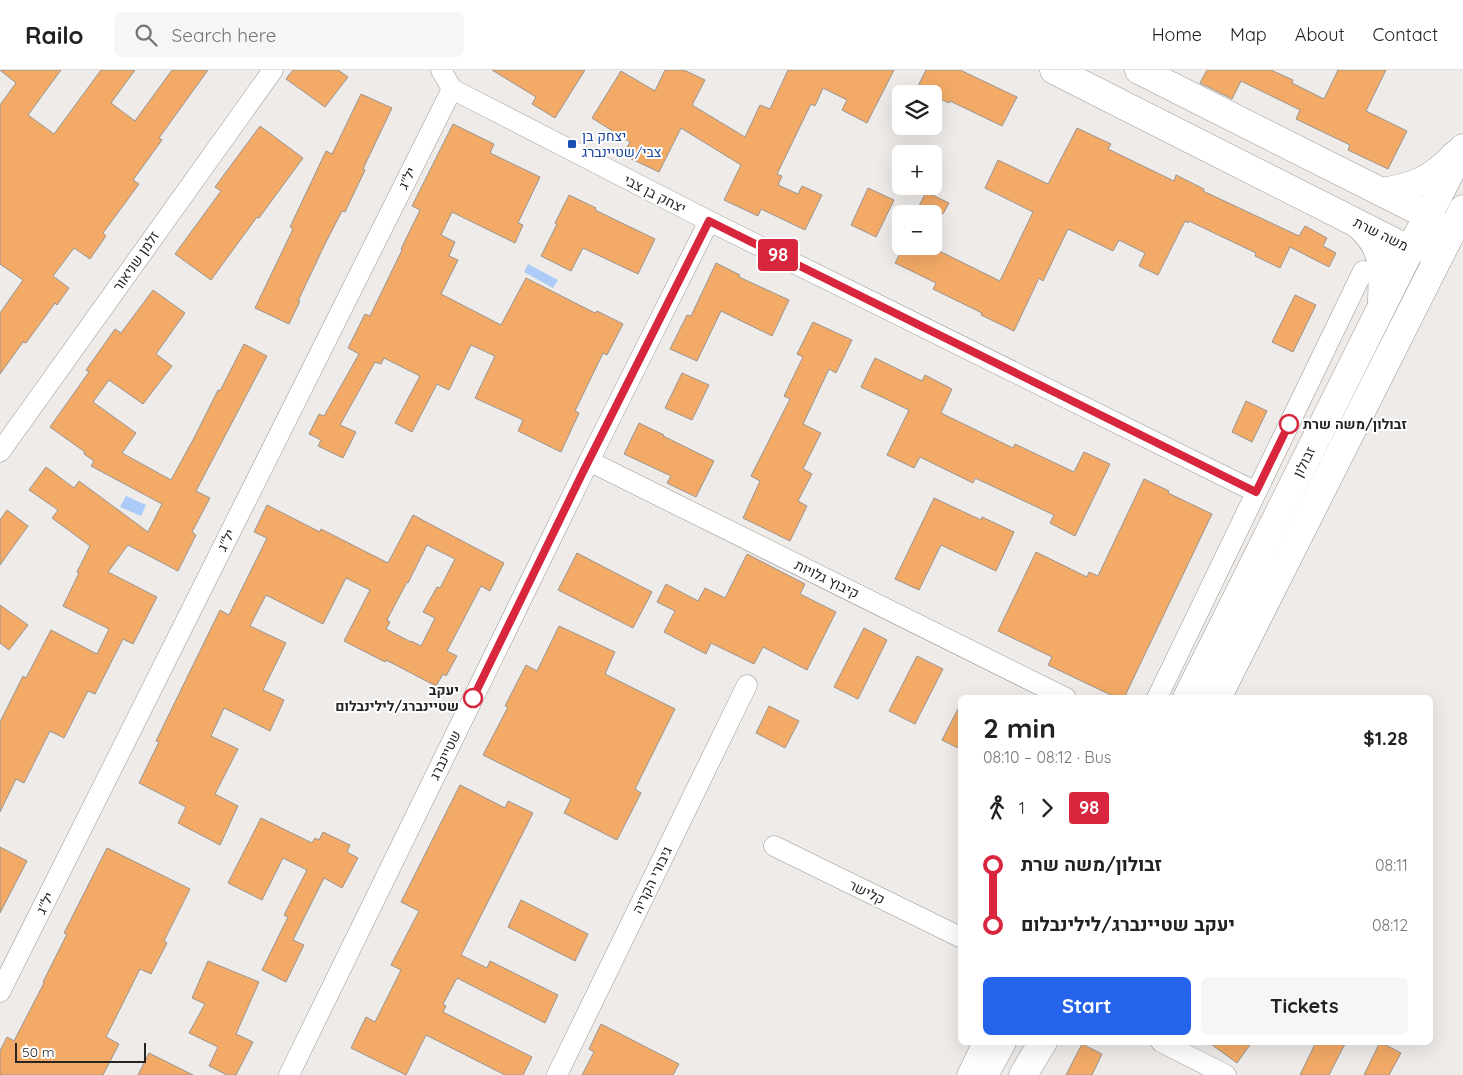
<!DOCTYPE html>
<meta charset="utf-8">
<style>
body{margin:0;font-family:Quicksand,Heebo,sans-serif;background:#f6f6f6;color:#222;height:100vh;display:flex;flex-direction:column;font-size:19px;white-space:nowrap}
*{box-sizing:border-box;margin:0}
p{font-size:16px;color:#767676}
.icon{flex:none;width:28px;height:28px;fill:none;stroke:currentColor;stroke-width:2;stroke-linecap:round;stroke-linejoin:round}
.map{position:relative;flex:1;overflow:hidden}
.panel{position:absolute;left:958px;top:625px;width:475px;height:350px;display:flex;flex-direction:column;background:#fff;border-radius:8px;box-shadow:0 5px 20px #0002}
.panel>*{flex:none}
.badge{padding:0 10px;border-radius:4px;font-size:18px;line-height:32px}
.buttons{position:absolute;left:892px;top:15px;display:grid;gap:10px}
.buttons a{display:grid;place-items:center;width:50px;height:50px;border-radius:8px;background:#fff;box-shadow:0 5px 20px #0002;font-size:25px}
.scale{position:absolute;left:15px;bottom:12px;width:131px;box-sizing:border-box;padding-left:5px;border:2px solid #272524;border-top:0;font-size:14px;line-height:18px;white-space:nowrap;color:#272524;-webkit-text-stroke:4px #fff;paint-order:stroke}
.map>.badge{position:absolute;translate:-50% -50%;box-shadow:0 0 0 2px #fff}
.legs{display:flex;align-items:center;gap:8px;height:55px;padding:0 25px;font-size:16px}
.legs p{margin-inline-start:auto}
.summary{display:flex;align-items:center;justify-content:space-between;height:85px;padding:0 25px}
h1{font-size:28px;font-weight:800;line-height:38px}
.cta{display:flex;gap:10px;margin-top:auto;padding:10px 25px}
.cta a{flex:1;height:58px;border-radius:8px;background:#2563eb;color:#fff;font-size:20px;font-weight:800;line-height:58px;text-align:center}
.cta a+a{background:#f6f6f6;color:#222}
ul{padding:0 25px;list-style:none}
li{display:flex;align-items:center;gap:18px;height:60px;font-size:19px}
li i{display:grid;place-items:center;width:8px;height:100%;margin:0 6px;background:currentColor}
li i::after{content:'';width:12px;height:12px;margin:-6px;border:4px solid;border-radius:50%;background:#fff}
li p{margin-inline-start:auto}
li:first-child i{background:linear-gradient(#0000 50%,currentColor 0)}
li:last-child i{background:linear-gradient(currentColor 50%,#0000 0)}
header{display:flex;align-items:center;gap:30px;box-sizing:border-box;height:70px;padding:0 25px;background:#fff;border-bottom:1px solid #e0e0e0}
header strong{font-size:24px}
nav{display:flex;gap:28px;margin-inline-start:auto;font-size:18px}
.search{width:350px;height:45px;background:#f6f6f6;display:flex;align-items:center;gap:12px;box-sizing:border-box;padding:0 18px;border-radius:8px;color:#767676;font-size:19px}
.map>svg:first-child{display:block}
.water{fill:#adcbf9}
.building{fill:#f3aa66;stroke:#989593;fill-rule:evenodd}
.lines{fill:none;stroke-linecap:round;stroke-linejoin:round}
.street-casing{stroke:#999694;stroke-width:21}
.secondary-casing{stroke:#999694;stroke-width:29}
.street{stroke:#fff;stroke-width:20}
.secondary{stroke:#fff;stroke-width:28}
.line-1-casing{stroke:#fff;stroke-width:11}
.line-1{stroke:#d7263d;stroke-width:8}
.transit-dot{fill:#1a4fb4;stroke:#fff;stroke-width:2}
.stop-1-dot{fill:#fff;stroke:#d7263d;stroke-width:2.5}
.labels{text-anchor:middle;dominant-baseline:central;stroke-width:4;stroke-linejoin:round;paint-order:stroke}
.transit-label{font-size:14px;fill:#164399;stroke:#fff;text-anchor:start}
.street-label{font-size:14px;fill:#272524;stroke:#fff}
.stop-label{font-size:14px;font-weight:bold;fill:#272524;stroke:#fff;text-anchor:start}
</style>
<header>
<strong>Railo</strong>
<div class="search"><svg class="icon" aria-label="search" viewBox="0 0 24 24"><circle cx="10" cy="10" r="6"/><path d="M15 15l6 6"/></svg>Search here</div>
<nav><a>Home</a><a>Map</a><a>About</a><a>Contact</a></nav>
</header>
<div class="map">
<svg width="1463" height="1005" viewBox="0 0 1463 1005">
<rect width="100%" height="100%" fill="#eeebe8"/>
<!-- water -->
<g class="water">
<path d="M528,194l30,16 -5,8 -29,-16z"/>
<path d="M126,426l20,9 -5,11 -21,-9z"/>
</g>
<!-- building -->
<g class="building">
<path d="M0,0h61l-33,45 26,19 47,-64h34l-24,33 24,18 37,-51h36l-49,68 3,2 -29,40 6,4 -36,49 3,3 -16,23 -16,-11 -21,28 16,12 -12,17 -2,-2 -29,40 -3,-1 -23,32v-61l23,-33 -23,-16v-159l16,-22z"/>
<path d="M293,0h45l10,7 -23,30 -39,-28z"/>
<path d="M492,0h93l-30,48 -23,-14 4,-7z"/>
<path d="M665,0h19l21,10 -13,25 53,32 15,-32 10,4 18,-39h106l-27,53 -25,-13 5,-10 -24,-12 -8,18 -4,-2 -34,70 5,2 -4,9 20,9 4,-8 20,9 -17,35 -44,-21 -3,7 -34,-16 17,-35 -60,-37 -22,44 -36,-17 7,-13 -38,-24 29,-47 34,20z"/>
<path d="M926,0h34l57,27 -15,29 -52,-25 -1,2 -15,-7v-2h-5l-12,-6z"/>
<path d="M1207,0h64l22,10 -1,3 32,16 14,-29h48l-20,41 41,20 -19,38 -40,-19 2,-5 -54,-26 4,-9 -59,-29 -9,18 -32,-16z"/>
<path d="M361,24l31,14 -29,61 2,1 -20,42 -3,-1 -17,33 -27,57h2l-11,23 -34,-16 38,-79 -3,-2 36,-76 6,3z"/>
<path d="M453,54l41,20 -4,9 50,24 -22,46 5,2 -8,18 -63,-31 -11,23 14,7 -6,14 9,4 -17,34 60,31 25,-47 69,35 2,-2 26,13 -16,31 -4,-2 -28,58 4,2 -18,39 -43,-21 5,-11 -48,-22 20,-42 -24,-11 -22,45 -12,-6 -25,48 -17,-9 25,-47 -36,-18 -3,6 -6,-2 -35,63 16,7 -13,26 -25,-12 3,-6 -12,-6 10,-20 5,2 35,-62 -11,-6 17,-34 5,2 32,-66 -1,-1 19,-39 -8,-4z"/>
<path d="M260,56l43,32 -44,60 -2,-1 -46,63 -36,-26 46,-63 -6,-4z"/>
<path d="M1077,58l34,16 -3,5 66,32 2,-6 28,14 -1,2 96,45 6,-10 22,12 -4,8 13,7 -7,14 -39,-20 -10,21 -25,-12 1,-3 -67,-32 -1,2 -3,-2 -27,54 -19,-9 6,-13 -26,-13 -6,11 -45,-22 -25,52 -4,-3 -25,53 -33,-16 1,-2 -49,-24 3,-6 -41,-20 9,-17h25l71,35 33,-69 -48,-24 13,-28 50,24z"/>
<path d="M868,118l26,12 -18,37 -25,-12z"/>
<path d="M926,122l23,11 -6,11h-28z"/>
<path d="M569,125l27,13 -1,2 60,29 -17,35 -55,-26 -12,23 -30,-15 16,-32 -2,-1z"/>
<path d="M716,193l24,12 -1,2 50,23 -17,36 -51,-25 -24,50 -27,-12 17,-34 4,1z"/>
<path d="M153,220l32,23 -29,41 16,12 -29,38 -34,-24 -16,22 43,31 -14,20 49,27 23,-42 24,-48 2,1 24,-47 23,12 -71,135 14,7 -18,34 4,3 -18,36 -50,-26 -20,27 49,25 -24,47 -10,-5 -28,55 -7,-3 -24,47 -14,-7 -26,52 -8,-4 -16,33v-90l23,-46 3,2 25,-48 46,24 12,-25 -46,-23 16,-33 -2,-1 13,-26 -38,-28 6,-8 -29,-20 17,-23 28,21 5,-7 69,51 14,-28 -71,-38 3,-5 -10,-7 1,-2 -35,-25 39,-55 -3,-2 29,-41 6,4z"/>
<path d="M1295,225l21,10 -23,47 -21,-10z"/>
<path d="M813,252l39,18 -16,33 -7,-4 -26,55 18,9 -18,36 9,5 -14,27 9,5 -17,35 -47,-23 17,-37 -9,-5 39,-77 -6,-3 19,-39 -6,-3z"/>
<path d="M875,288l47,23 3,-6 27,14 -11,24 72,35 2,-4 59,28 10,-20 26,12 -35,72 -25,-13 4,-8 -79,-37 -2,5 -53,-26 -6,11 -27,-13 22,-45 -48,-23z"/>
<path d="M682,303l27,12 -17,35 -27,-12z"/>
<path d="M1246,331l21,10 -15,31 -20,-10z"/>
<path d="M639,353l25,12 -1,1 51,25 -18,36 -29,-14 4,-7 -47,-22z"/>
<path d="M1144,409l25,12 -1,2 44,21 -88,184h-7l-69,-33 4,-8 -54,-26 38,-79 51,25 2,-5 9,4z"/>
<path d="M934,428l47,22 1,-3 32,15 -18,39 -55,-26 -22,45 -24,-11z"/>
<path d="M267,435l53,27 1,-3 67,34 25,-48 91,48 -14,28 -9,-5 -34,65 10,5 -11,20 -3,-2 -7,12 -50,-26 -1,2 -41,-21 26,-51 -24,-12 -23,46 -57,-29 -16,31 36,17 -23,47 21,10 -14,31 -46,-23 -13,28 27,13 -23,45 23,12 -18,39 -42,-22 8,-16 -47,-24 20,-41 -3,-1 64,-131 9,5 38,-77 -13,-6zM427,475l28,14 -15,29 -3,-1 -14,25 12,6 -14,28 -10,-5v1l-25,-13 4,-7 -3,-2 20,-38 1,1z"/>
<path d="M7,440l21,16 -28,39v-45z"/>
<path d="M577,483l75,39 -19,36 -75,-38z"/>
<path d="M747,484l58,30 -5,10 36,18 -29,58 -44,-23 -9,17 -43,-21 -5,11 -42,-22 11,-21 -18,-9 9,-18 32,17 7,-13 20,10z"/>
<path d="M0,535l28,20 -19,25 -9,-7z"/>
<path d="M559,556l56,26 -10,22 70,35 -40,80 6,4 -24,47 -53,-27 7,-14 -88,-44 25,-48 -3,-1 21,-41 11,6z"/>
<path d="M864,558l23,12 -29,59 -24,-12z"/>
<path d="M917,586l26,13 -28,55 -26,-13z"/>
<path d="M960,635v44l-18,-9z"/>
<path d="M769,636l30,15 -14,27 -29,-15z"/>
<path d="M460,715l45,23 3,-7 25,12 -72,142 26,13 3,-7 68,34 -13,28 -88,-45 -14,26 3,2 -3,6 89,45 -9,18h-18l-79,-40 -20,40 -55,-27 15,-31 9,5 26,-52 -10,-5 28,-54 -18,-9z"/>
<path d="M261,748l51,25 3,-5 4,2 4,-8 27,13 -3,7 11,6 -16,30 -18,-10 -31,62 11,5 -18,37 -24,-12 26,-53 -4,-2 23,-45 -24,-12 -21,42 -34,-17z"/>
<path d="M0,777l27,14 -27,52z"/>
<path d="M107,778l83,41 -26,52 3,2 -16,31 -11,-5 -34,68 13,7 -16,31h-103v-24l7,-14 7,4 30,-58 -1,-1 24,-48 -3,-1z"/>
<path d="M521,830l67,34 -13,27 -67,-34z"/>
<path d="M208,891l51,21 -23,52 17,8 -17,33h-9l-18,-9 9,-19 -29,-14 16,-29 -13,-6z"/>
<path d="M601,954l78,40 -6,11h-91l12,-23 -5,-3z"/>
<path d="M1208,972h44l-15,21z"/>
<path d="M1316,972h30l-17,33h-29z"/>
<path d="M1380,972l21,11 -12,22h-25z"/>
<path d="M1082,974l20,10 -10,21h-26z"/>
<path d="M149,983l44,22h-55z"/>
</g>
<g class="lines">
<!-- street casing -->
<g class="street-casing">
<g id="street">
<path d="M441,0l11,19 257,132 547,271"/>
<path d="M0,382l273,-382"/>
<path d="M589,391l477,237"/>
<path d="M1157,628l206,-427"/>
<path d="M774,776l186,91"/>
<path d="M0,922l452,-903"/>
<path d="M1161,972l65,33"/>
<path d="M289,1005l300,-614 120,-240"/>
<path d="M557,1005l190,-390"/>
<path d="M967,1005l16,-33"/>
</g>
</g>
<!-- secondary casing -->
<g class="secondary-casing">
<g id="secondary">
<path d="M1054,0l356,180 37,-9 -18,-25 -290,-146"/>
<path d="M1381,122c33,-5 51,-12 74,-37"/>
<path d="M1360,156c25,22 23,44 22,75"/>
<path d="M1187,628l223,-448 53,-102"/>
<path d="M1217,628l246,-489"/>
<path d="M984,1005l18,-33"/>
<path d="M1023,1005l20,-33"/>
</g>
</g>
<!-- street -->
<use href="#street" class="street"/>
<!-- secondary -->
<use href="#secondary" class="secondary"/>
</g>
<g class="lines">
<!-- line-1 casing -->
<g class="line-1-casing">
<path id="line-1" d="M473,628l109,-224 127,-253 547,271 33,-68"/>
</g>
<!-- line-1 -->
<use href="#line-1" class="line-1"/>
</g>
<!-- markers -->
<rect class="transit-dot" x="567" y="69" width="10" height="10" rx="2.5"/>
<g class="stop-1-dot">
<circle cx="1289" cy="354" r="9"/>
<circle cx="473" cy="628" r="9"/>
</g>
<g class="labels">
<!-- transit labels -->
<g class="transit-label">
<text x="582" y="66">יצחק בן<tspan x="582" dy="16">צבי/שטיינברג</tspan></text>
</g>
<!-- street labels -->
<g class="street-label">
<text transform="translate(407 108) rotate(-63)">יל"ג</text>
<text transform="translate(655 124) rotate(27)">יצחק בן צבי</text>
<text transform="translate(1381 164) rotate(26)">משה שרת</text>
<text transform="translate(136 191) rotate(-55)">זלמן שניאור</text>
<text transform="translate(1304 392) rotate(-63)">זבולון</text>
<text transform="translate(226 470) rotate(-63)">יל"ג</text>
<text transform="translate(827 509) rotate(26)">קיבוץ גלויות</text>
<text transform="translate(445 685) rotate(-64)">שטיינברג</text>
<text transform="translate(652 810) rotate(-64)">גיבורי הקריה</text>
<text transform="translate(867 822) rotate(26)">קלישר</text>
<text transform="translate(45 833) rotate(-63)">יל"ג</text>
</g>
<!-- stop labels -->
<g class="stop-label">
<text x="1303" y="354">זבולון/משה שרת</text>
<text x="459" y="620" text-anchor="end">יעקב<tspan x="459" dy="16">שטיינברג/לילינבלום</tspan></text>
</g>
</g>
</svg>
<div class="buttons">
<a><svg class="icon" aria-label="layers" viewBox="0 0 24 24"><path d="M12 4l9 5-9 5-9-5zM3 14l9 5 9-5"/></svg></a>
<a>+</a>
<a>−</a>
</div>
<div class="scale">50 m</div>
<b class="badge" style="left:778px;top:185px;background:#d7263d;color:#fff">98</b>
<section class="panel">
<div class="summary"><div><h1>2 min</h1><p>08:10 – 08:12 · Bus</p></div><b>$1.28</b></div>
<div class="legs"><svg class="icon" aria-label="walk" viewBox="0 0 24 24"><circle cx="13" cy="4" r="2"/><path d="M13 8l-2 6 4 7M11 14l-3 7M7 12l3-4h3l4 4"/></svg>1<svg class="icon" aria-label="forward" viewBox="0 0 24 24"><path d="M9 5l7 7-7 7"/></svg><b class="badge" style="background:#d7263d;color:#fff">98</b></div>
<ul>
<li><i style="color:#d7263d"></i><b>זבולון/משה שרת</b><p>08:11</p></li>
<li><i style="color:#d7263d"></i><b>יעקב שטיינברג/לילינבלום</b><p>08:12</p></li>
</ul>
<div class="cta"><a>Start</a><a>Tickets</a></div>
</section>
</div>
